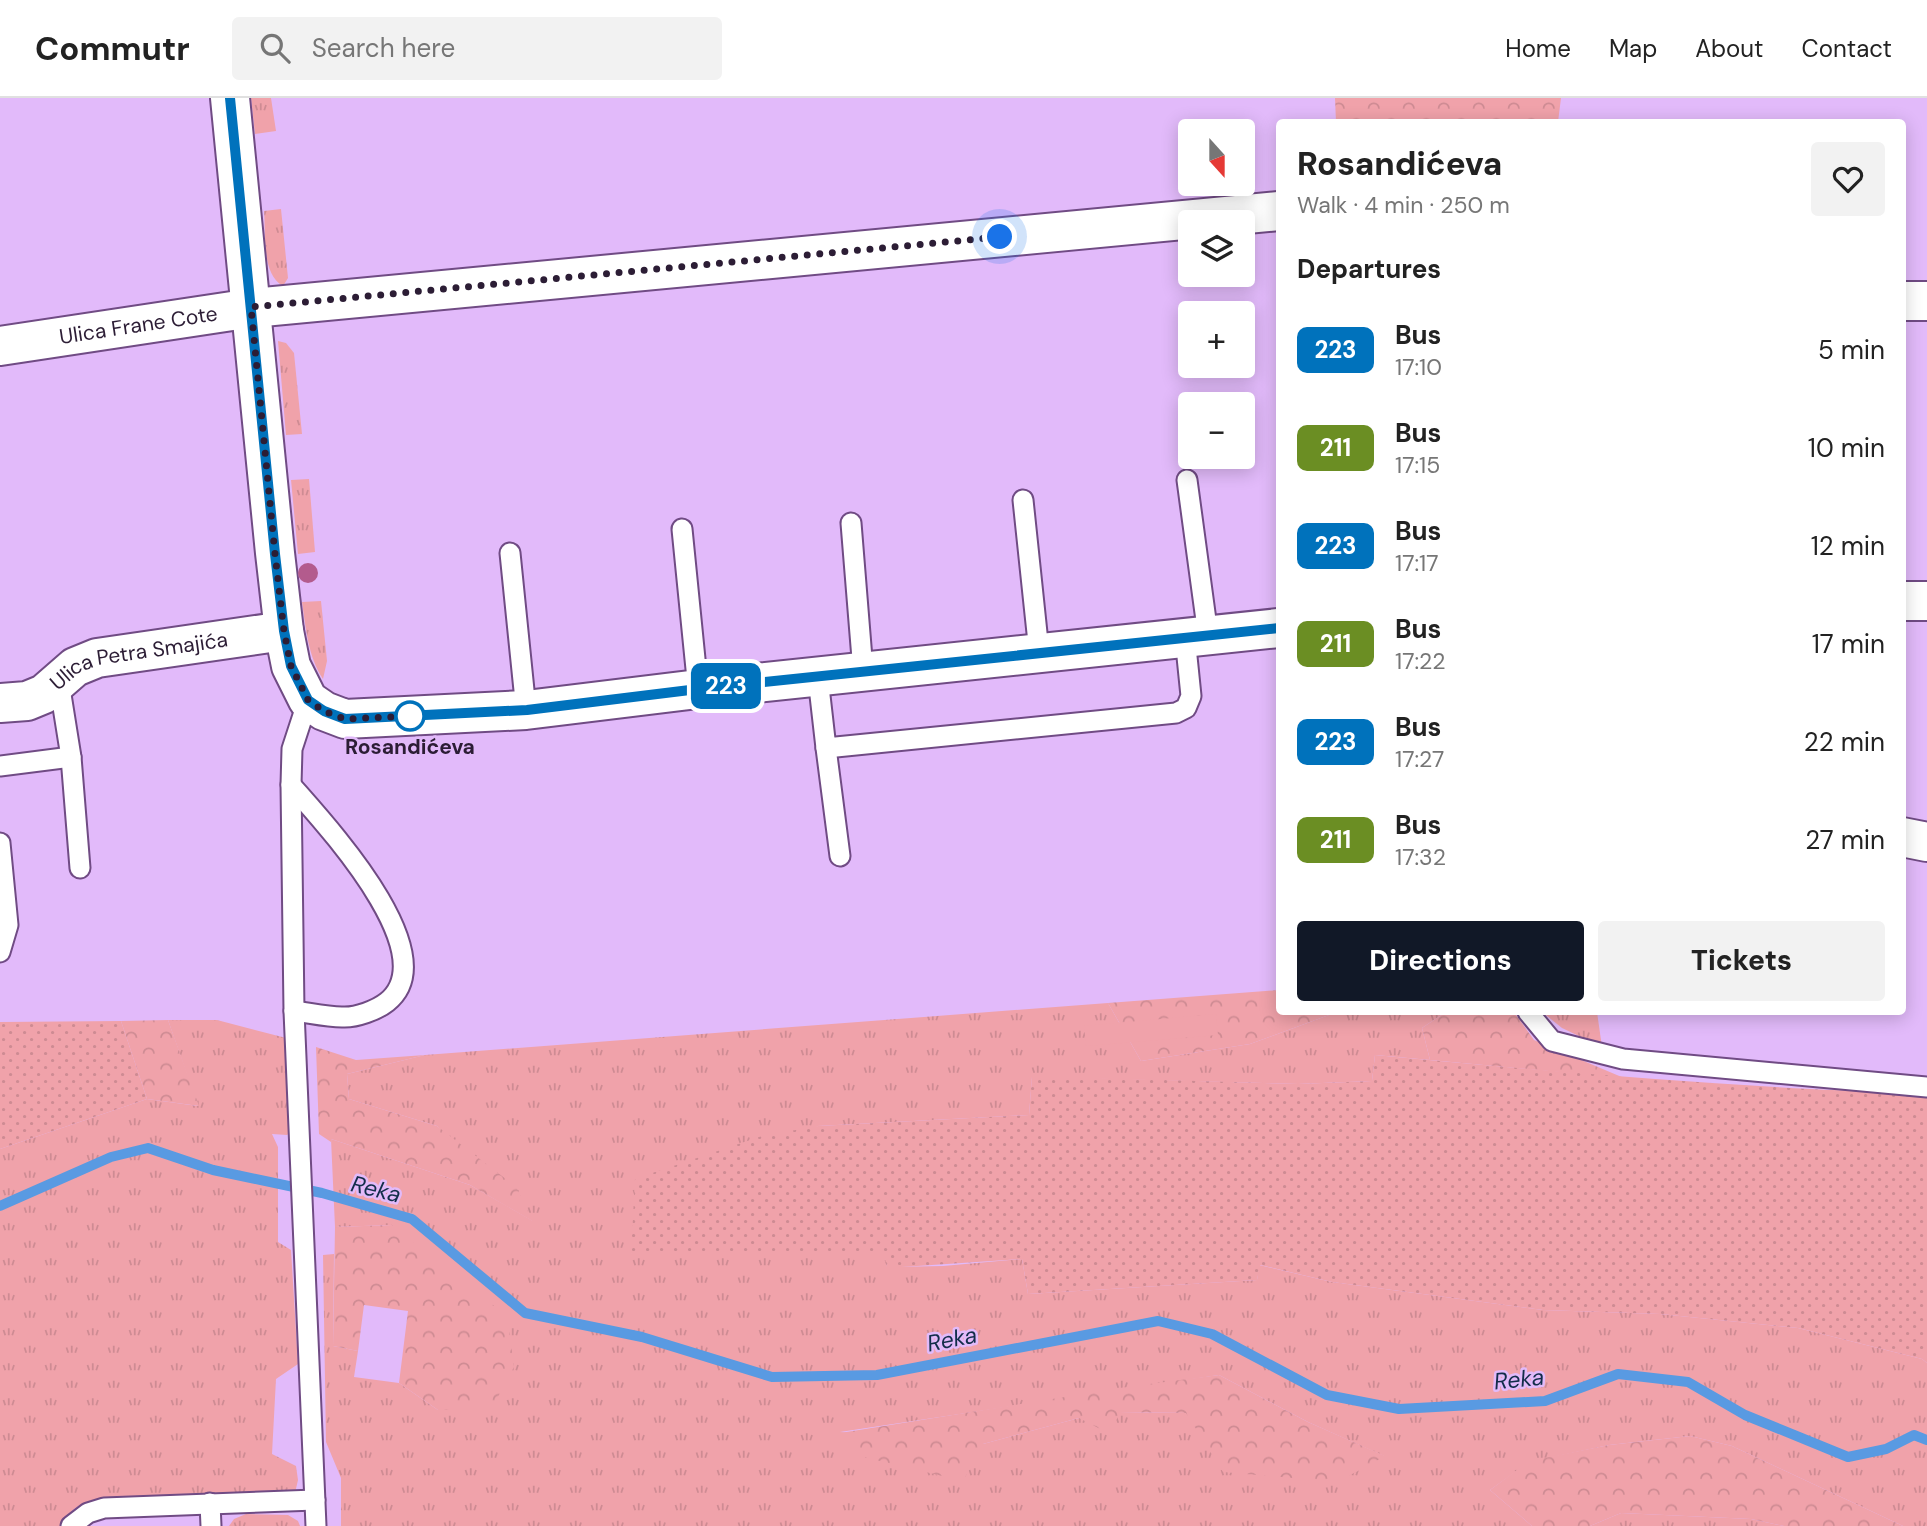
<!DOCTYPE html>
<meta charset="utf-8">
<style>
body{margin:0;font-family:"DM Sans",sans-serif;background:#f2f2f2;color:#222;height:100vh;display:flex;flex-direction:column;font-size:26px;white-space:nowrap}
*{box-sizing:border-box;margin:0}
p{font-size:23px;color:#767676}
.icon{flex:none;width:38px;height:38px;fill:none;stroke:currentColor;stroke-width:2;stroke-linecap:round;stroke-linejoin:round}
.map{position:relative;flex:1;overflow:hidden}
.drawer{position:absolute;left:1276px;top:21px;width:630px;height:896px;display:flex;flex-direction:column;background:#fff;border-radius:7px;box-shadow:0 4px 18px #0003}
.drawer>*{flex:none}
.badge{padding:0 14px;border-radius:10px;font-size:24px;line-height:46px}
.needle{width:46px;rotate:159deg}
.controls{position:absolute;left:1178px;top:21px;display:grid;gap:14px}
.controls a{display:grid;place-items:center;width:77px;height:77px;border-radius:7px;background:#fff;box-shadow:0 4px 18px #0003;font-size:35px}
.you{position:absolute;width:35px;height:35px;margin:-18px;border:5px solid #fff;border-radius:50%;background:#1a73e8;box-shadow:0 0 0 10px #1a73e833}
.map>.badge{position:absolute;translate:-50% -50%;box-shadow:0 0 0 4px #fff}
h2{padding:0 21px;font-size:26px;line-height:63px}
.round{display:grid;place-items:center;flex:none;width:74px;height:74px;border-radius:7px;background:#f2f2f2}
.headline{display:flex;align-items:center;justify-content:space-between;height:119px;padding:0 21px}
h1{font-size:33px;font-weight:800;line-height:52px}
.button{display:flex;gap:14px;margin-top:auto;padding:14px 21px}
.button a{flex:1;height:80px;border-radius:7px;background:#111827;color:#fff;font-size:28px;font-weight:800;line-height:80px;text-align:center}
.button a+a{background:#f2f2f2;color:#222}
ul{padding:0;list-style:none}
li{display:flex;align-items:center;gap:21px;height:98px;padding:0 21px}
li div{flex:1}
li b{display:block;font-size:26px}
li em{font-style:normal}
li .badge{min-width:77px;font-weight:700;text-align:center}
header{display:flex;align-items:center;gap:42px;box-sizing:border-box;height:98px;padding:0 35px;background:#fff;border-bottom:2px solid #e0e0e0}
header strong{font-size:33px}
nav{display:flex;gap:38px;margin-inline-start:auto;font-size:24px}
.search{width:490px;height:63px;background:#f2f2f2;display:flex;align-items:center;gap:18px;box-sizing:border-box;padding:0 24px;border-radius:7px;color:#767676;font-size:26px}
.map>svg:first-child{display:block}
.grass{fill:url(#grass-tufts);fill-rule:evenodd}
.forest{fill:url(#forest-crowns)}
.garden{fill:url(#garden-dots)}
.pitch{fill:#f0a2aa}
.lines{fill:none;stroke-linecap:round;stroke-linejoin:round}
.stream{stroke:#599ae2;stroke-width:10}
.lane-casing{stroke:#704b84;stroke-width:23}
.street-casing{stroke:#704b84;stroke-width:42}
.lane{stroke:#fff;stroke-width:19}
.street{stroke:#fff;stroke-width:38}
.tree{fill:#b35b8d}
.line-casing{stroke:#fff;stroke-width:16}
.line{stroke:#0072bc;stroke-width:10}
.walk{stroke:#2c1d35;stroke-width:7;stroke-dasharray:0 12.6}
.stop-dot{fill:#fff;stroke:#0072bc;stroke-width:3.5}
.labels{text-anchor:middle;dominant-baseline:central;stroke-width:5;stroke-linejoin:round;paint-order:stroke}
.street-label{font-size:21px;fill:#2c1d35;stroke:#e2bafa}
.stop-label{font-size:21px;font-weight:bold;fill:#2c1d35;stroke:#e2bafa}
.water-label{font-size:23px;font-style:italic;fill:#122d4a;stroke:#e2bafa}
</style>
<header>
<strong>Commutr</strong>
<div class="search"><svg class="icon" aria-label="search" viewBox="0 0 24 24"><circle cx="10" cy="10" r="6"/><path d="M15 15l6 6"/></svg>Search here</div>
<nav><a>Home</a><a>Map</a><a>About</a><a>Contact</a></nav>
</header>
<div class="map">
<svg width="1927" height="1428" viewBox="0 0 1927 1428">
<defs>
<pattern id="grass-tufts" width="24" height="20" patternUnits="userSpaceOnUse" patternTransform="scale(1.75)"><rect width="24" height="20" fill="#f0a2aa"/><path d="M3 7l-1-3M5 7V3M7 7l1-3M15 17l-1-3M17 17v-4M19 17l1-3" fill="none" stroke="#ce8b93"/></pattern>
<pattern id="forest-crowns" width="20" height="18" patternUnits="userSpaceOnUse" patternTransform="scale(1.75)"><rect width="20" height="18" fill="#f0a2aa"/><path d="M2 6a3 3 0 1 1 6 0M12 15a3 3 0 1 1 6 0" fill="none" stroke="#ce8b93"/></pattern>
<pattern id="garden-dots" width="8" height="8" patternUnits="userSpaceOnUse" patternTransform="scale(1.75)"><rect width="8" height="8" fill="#f0a2aa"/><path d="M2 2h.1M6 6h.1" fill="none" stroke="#ce8b93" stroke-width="1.8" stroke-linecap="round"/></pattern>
</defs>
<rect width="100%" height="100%" fill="#e2bafa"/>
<!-- grass -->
<g class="grass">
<path d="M251,0h20l5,33 -21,3z"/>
<path d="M281,111l7,69 -5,8c-22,-12 -17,-53 -19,-75z"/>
<path d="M278,243l8,2 8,10 8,81 -16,1z"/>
<path d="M309,381l6,73 -17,2 -7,-74z"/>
<path d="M321,503l6,60 -4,18c-15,-23 -17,-50 -21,-77z"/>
<path d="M1108,905l33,58 109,-17 79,-29 1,-3h116l-24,16 8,32 -55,-5 -3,26 -74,3 -266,-7 -3,38 -211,11 -187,128h254l2,13 56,-1 79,-7 6,35 229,-14 2,-15 73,17 211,28 117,4 138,14 124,31 5,4v163h-24l-171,-80 -42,-10 -81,9 -80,17 -39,28 42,36h-1191v-48l-15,-36 -3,-187 11,-1 -1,92 25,5 -4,26 45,6 39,27 -46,-185 -57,2 -4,-88 139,46 63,36 -96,-95 -88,-27 -2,-25 78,-19zM1219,1277l89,47 76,34 -198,-43 -66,-1 -41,6 -96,26 -143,-12z"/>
<path d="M1542,914h55l5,35 -40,-19z"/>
<path d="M168,922h49l73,19 3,91 -6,5 -15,-1 6,13v95l13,8 7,114 -22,15 -4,75 24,12 2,14 -3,13 -192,6c-21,3 -32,8 -42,27h-61v-377l147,-50 51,7z"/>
<path d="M1621,1415l130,6 33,7h-194z"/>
<path d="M246,1416l42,1 10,6 2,5h-71l5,-7z"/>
</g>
<!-- forest -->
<g class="forest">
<path d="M1335,0h226l-3,24h-222z"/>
<path d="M1279,892v22h51l-1,3 -79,29 -109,17 -33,-58z"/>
<path d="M1446,914h68l20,28 90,38 -194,-18 -8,-32z"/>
<path d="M168,922l31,86 -52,-7 -26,-78z"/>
<path d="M316,949l40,13 69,-5 -78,19 2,25 88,27 79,61 18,35 -64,-37 -139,-46v3l-12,-8z"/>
<path d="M392,1127l115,91 7,51 -22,41 -54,2 -39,-27 9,-72 -44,-6 -6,46 -25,-5 2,-119z"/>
<path d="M1219,1277l89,47 77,34 -47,26 -115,-10 -37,-59 -66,-1 -10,22 -31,-16 -96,26 -20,37 -112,-27 -11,-21 294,-47z"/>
<path d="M1690,1338l42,10 171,80h-119l-33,-7 -130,-6 -31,13h-58l-42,-36 39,-29 80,-16z"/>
</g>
<!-- garden -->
<g class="garden">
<path d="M121,923l26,78 -147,50v-127z"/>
<path d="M1375,957c145,14 289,26 435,34 39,3 78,0 117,3v271l-5,-4 -124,-31 -138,-14 -117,-4 -211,-28 -72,-17 -3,15 -229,14 -6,-35 -135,9 -3,-14 -253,1 4,-76 127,-43 56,-10 211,-11 3,-39 266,8 74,-3z"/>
</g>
<!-- pitch -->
<path class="pitch" d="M1216,916l2,21 -132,11 -2,-20z"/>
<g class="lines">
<!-- stream -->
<path class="stream" d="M0,1108l111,-49 37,-9 65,22 109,23 90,26 113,94 117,24 130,40 105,-2 281,-54 54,13 115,61 72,14 146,-8 73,-27 70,8 57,33 103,42 38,-8 28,-14 13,5"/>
<!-- lane casing -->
<g class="lane-casing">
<g id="lane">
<path d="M1187,382l21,155"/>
<path d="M1023,402l16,152"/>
<path d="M851,425l12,148"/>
<path d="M682,431l16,160"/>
<path d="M510,455l16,157"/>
<path d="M818,580l8,70 350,-35 10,-5 5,-12 -6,-59"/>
<path d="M59,584l12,75 9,111"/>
<path d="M308,602l-16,49 -1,36 3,226 22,515"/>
<path d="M826,650l14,108"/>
<path d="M0,668l71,-9"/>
<path d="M291,687c33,38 156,169 96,217 -10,8 -31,16 -45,15 -16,0 -32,-4 -48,-6"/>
<path d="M0,745l8,82 -8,27"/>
<path d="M1528,914l24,29 71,18 304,28"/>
<path d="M210,1405l1,23"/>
<path d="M71,1428l17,-13 16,-5 211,-8"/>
</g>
</g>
<!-- street casing -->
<g class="street-casing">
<g id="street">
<path d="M230,0l45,455 9,78 7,35 17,34 16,11 21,8 181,-9 172,-21 581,-61"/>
<path d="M1902,203h25"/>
<path id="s1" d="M0,248l252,-38 1027,-97"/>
<path d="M1902,503h25"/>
<path id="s2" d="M0,605l27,-2 17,-7 31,-27 22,-9 187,-27"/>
<path d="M1902,739l25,5"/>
</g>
</g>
<!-- lane -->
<use href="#lane" class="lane"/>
<!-- street -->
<use href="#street" class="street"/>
</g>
<!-- trees -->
<circle class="tree" cx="308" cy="475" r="10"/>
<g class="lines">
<!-- line casing -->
<g class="line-casing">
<path id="line" d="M230,0l45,456 9,77 7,35 17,34 16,11 21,8 182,-9 171,-21 581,-61"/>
</g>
<!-- line -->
<use href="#line" class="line"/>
<!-- walk -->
<path class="walk" d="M410,618h3l-68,3 -21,-8 -16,-11 -17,-34 -7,-35 -9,-77 -24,-247 749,-70"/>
</g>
<!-- markers -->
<circle class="stop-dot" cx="410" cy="618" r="14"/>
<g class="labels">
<!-- street labels -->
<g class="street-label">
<text stroke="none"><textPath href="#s1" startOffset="140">Ulica Frane Cote</textPath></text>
<text stroke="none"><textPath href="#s2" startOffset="150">Ulica Petra Smajića</textPath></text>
</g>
<!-- stop labels -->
<g class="stop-label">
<text x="410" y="649">Rosandićeva</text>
</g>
<!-- water labels -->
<g class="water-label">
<text transform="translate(376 1091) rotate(14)">Reka</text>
<text transform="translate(952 1241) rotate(-11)">Reka</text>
<text transform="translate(1519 1281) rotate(-6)">Reka</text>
</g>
</g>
</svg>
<div class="controls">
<a><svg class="needle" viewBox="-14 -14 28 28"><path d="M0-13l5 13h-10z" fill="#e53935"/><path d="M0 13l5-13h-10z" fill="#767676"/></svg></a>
<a><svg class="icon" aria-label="layers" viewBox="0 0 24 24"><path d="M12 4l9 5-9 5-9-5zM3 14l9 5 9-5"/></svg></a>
<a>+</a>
<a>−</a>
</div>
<div class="you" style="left:1000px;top:139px"></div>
<b class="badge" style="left:726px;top:588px;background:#0072bc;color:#fff">223</b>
<section class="drawer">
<div class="headline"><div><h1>Rosandićeva</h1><p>Walk · 4 min · 250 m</p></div><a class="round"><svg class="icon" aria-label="heart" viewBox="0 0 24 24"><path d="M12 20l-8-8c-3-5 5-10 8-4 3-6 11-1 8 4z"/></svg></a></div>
<h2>Departures</h2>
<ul>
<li><span class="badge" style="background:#0072bc;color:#fff">223</span><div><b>Bus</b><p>17:10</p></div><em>5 min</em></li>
<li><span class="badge" style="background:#6b8e23;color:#fff">211</span><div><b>Bus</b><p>17:15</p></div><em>10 min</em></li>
<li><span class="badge" style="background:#0072bc;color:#fff">223</span><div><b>Bus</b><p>17:17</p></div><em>12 min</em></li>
<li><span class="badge" style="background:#6b8e23;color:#fff">211</span><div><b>Bus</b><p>17:22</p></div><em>17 min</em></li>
<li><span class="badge" style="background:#0072bc;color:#fff">223</span><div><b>Bus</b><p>17:27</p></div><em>22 min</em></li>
<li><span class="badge" style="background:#6b8e23;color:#fff">211</span><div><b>Bus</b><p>17:32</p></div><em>27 min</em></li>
</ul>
<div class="button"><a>Directions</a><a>Tickets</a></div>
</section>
</div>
